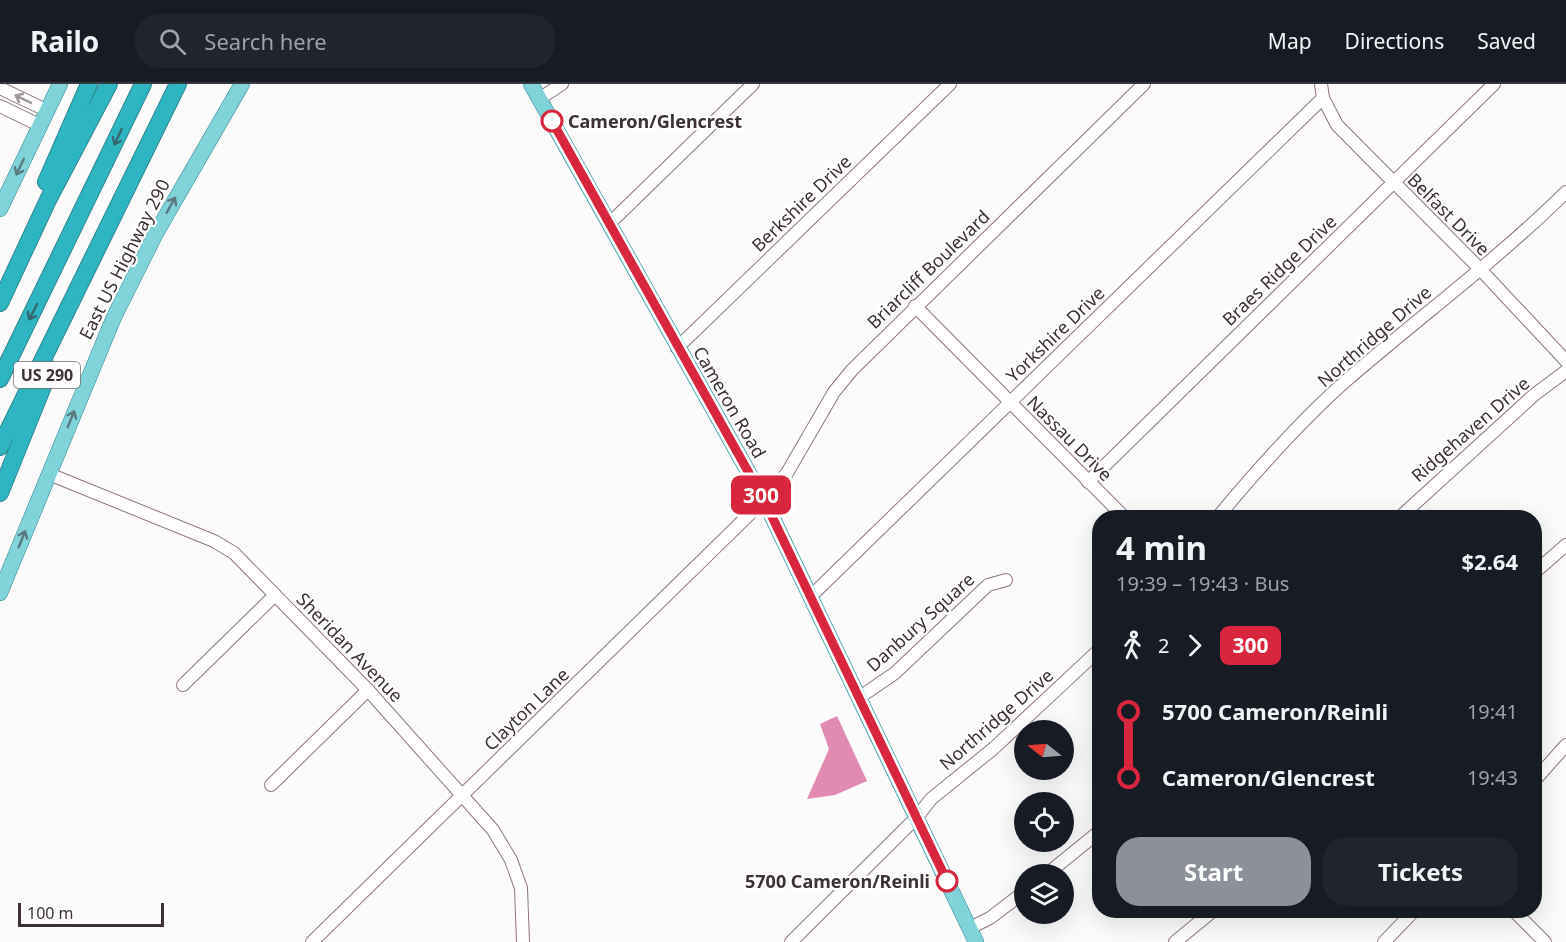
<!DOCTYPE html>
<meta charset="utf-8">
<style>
body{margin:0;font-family:"Noto Sans",sans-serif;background:#20242c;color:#f1f3f6;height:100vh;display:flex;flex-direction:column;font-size:22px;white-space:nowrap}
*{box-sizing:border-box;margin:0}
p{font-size:20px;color:#9ea1a6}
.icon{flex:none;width:33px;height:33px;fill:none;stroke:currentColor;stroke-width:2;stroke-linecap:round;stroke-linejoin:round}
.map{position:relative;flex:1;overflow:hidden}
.drawer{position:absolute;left:1092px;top:426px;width:450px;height:408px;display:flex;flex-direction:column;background:#171b24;border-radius:24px;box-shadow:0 6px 24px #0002}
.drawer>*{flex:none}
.badge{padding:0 12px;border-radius:9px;font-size:21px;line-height:39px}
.needle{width:39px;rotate:287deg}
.fabs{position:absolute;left:1014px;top:636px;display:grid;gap:12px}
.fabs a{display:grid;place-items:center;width:60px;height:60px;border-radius:50%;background:#171b24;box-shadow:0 6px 24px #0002;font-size:30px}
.scale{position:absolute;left:18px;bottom:15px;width:146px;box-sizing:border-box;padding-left:6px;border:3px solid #3c3136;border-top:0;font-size:16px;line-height:21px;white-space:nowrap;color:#3c3136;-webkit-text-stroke:4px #fff;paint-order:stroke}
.map>.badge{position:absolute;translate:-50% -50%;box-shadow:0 0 0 3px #fff}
.legs{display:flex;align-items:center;gap:9px;height:66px;padding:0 24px;font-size:20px}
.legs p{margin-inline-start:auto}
.summary{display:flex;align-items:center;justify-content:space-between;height:102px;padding:0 24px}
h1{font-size:33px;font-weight:700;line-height:45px}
.button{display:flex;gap:12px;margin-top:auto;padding:12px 24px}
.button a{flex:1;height:69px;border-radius:24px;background:#8c9099;color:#fff;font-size:24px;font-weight:700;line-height:69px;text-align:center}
.button a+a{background:#20242c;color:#f1f3f6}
ul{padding:0 24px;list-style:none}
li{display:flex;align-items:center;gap:21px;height:66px;font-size:22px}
li i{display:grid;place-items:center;width:9px;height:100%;margin:0 8px;background:currentColor}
li i::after{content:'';width:15px;height:15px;margin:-8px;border:4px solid;border-radius:50%;background:#171b24}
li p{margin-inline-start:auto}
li:first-child i{background:linear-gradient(#0000 50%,currentColor 0)}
li:last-child i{background:linear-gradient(currentColor 50%,#0000 0)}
header{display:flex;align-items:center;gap:36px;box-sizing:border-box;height:84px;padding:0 30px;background:#171b24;border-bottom:2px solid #363941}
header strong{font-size:28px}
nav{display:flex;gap:33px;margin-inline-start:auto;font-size:21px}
.search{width:420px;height:54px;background:#20242c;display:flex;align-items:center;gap:15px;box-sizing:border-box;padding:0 21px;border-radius:24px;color:#9ea1a6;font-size:22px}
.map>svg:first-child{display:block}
.water{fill:#e18ab2}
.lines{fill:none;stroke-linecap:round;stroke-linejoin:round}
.minor-casing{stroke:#8f7580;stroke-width:14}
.major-casing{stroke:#328790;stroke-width:16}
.highway-casing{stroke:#328790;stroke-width:18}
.minor{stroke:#fff;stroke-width:12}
.major{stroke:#81d3da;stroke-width:15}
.highway{stroke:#2db6c1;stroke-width:16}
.oneway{stroke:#9e989a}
.oneway2{stroke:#36666e}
.oneway3{stroke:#5b7a80}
.line-1-casing{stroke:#fff;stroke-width:14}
.line-1{stroke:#d7263d;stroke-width:9}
.stop-1-dot{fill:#fff;stroke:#d7263d;stroke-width:3}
.labels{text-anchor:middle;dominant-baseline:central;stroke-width:4.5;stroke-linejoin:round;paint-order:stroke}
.shield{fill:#fff;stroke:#766f72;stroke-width:1.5}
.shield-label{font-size:16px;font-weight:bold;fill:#3c3136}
.stop-label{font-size:18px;font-weight:bold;fill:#3c3136;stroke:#fff;text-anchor:start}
.street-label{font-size:18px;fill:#3c3136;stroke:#fff}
</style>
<header>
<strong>Railo</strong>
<div class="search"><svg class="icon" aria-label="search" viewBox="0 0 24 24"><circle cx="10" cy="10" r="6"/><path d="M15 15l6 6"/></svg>Search here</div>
<nav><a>Map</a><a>Directions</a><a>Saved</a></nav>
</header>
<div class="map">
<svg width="1566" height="858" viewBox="0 0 1566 858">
<rect width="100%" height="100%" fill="#fbfbfb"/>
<!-- water -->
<path class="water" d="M837,632l30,65 -32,14 -28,4 22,-50 -9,-25z"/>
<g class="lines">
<!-- minor casing -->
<g class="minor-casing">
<g id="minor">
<path d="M1321,0l2,14 14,27 143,144 86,92"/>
<path d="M0,4l46,22"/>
<path d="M539,15l23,-15"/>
<path d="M0,22l39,19"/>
<path d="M609,140l144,-140"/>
<path d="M915,222l210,212"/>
<path d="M677,264l273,-264"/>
<path d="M49,390l165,67 20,12 134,137 125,140 18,30 10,28 2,54"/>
<path d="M1088,398l406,-398"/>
<path d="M1217,434c40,-48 84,-98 131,-139 73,-63 150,-120 218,-187"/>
<path d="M1399,434l135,-123 32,-24"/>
<path d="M1534,489l32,-28"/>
<path d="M811,512l512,-498"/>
<path d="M183,601l92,-90"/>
<path d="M860,613l35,-24 93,-88 18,-5"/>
<path d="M1534,697l32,-36"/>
<path d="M271,701l97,-95"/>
<path d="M1047,790l53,-43"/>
<path d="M1513,826l32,32"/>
<path d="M970,844l20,-10 34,-26"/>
<path d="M312,858l452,-442 23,-27 47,-81 18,-22 292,-286"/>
<path d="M791,858l126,-125 14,-18 63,-51 106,-99"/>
<path d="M1175,858l39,-32"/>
<path d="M1384,858l31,-32"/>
</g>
</g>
<!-- major casing -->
<g class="major-casing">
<g id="major">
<path d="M531,0l233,416 212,442"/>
<path d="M0,125l60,-125"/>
<path d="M0,509l114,-276 42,-84 86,-149"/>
</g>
</g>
<!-- highway casing -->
<g class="highway-casing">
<g id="highway">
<path d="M46,98l43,-98"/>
<path d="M0,219l48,-103 61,-116"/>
<path d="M0,295l143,-295"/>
<path d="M0,363l178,-363"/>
<path d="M0,409l50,-124"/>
</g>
</g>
<!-- minor -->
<use href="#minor" class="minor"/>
<!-- major -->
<use href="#major" class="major"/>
<!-- highway -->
<use href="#highway" class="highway"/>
</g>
<!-- one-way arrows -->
<defs><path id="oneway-shaft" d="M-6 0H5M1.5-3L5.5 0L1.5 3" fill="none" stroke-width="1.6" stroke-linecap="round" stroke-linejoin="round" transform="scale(1.5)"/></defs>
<use class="oneway" href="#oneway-shaft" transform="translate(23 15) rotate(-154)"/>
<g class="oneway2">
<use href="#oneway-shaft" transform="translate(118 53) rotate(115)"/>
<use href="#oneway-shaft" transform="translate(33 228) rotate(117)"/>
</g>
<g class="oneway3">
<use href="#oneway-shaft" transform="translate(20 83) rotate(115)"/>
<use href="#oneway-shaft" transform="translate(171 121) rotate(-61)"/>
<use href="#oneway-shaft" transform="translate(71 335) rotate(-68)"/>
<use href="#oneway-shaft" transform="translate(22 455) rotate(-68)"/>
</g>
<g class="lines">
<!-- line-1 casing -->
<g class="line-1-casing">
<path id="line-1" d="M552,37l212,379 183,381"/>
</g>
<!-- line-1 -->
<use href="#line-1" class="line-1"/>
</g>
<!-- markers -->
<g class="stop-1-dot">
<circle cx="552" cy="37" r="10"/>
<circle cx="947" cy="797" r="10"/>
</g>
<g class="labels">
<!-- shield labels -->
<rect class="shield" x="14" y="278" width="66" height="26" rx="4.5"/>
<g class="shield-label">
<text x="47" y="291">US 290</text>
</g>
<!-- stop labels -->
<g class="stop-label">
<text x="568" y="37">Cameron/Glencrest</text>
<text x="930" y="797" text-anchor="end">5700 Cameron/Reinli</text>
</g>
<!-- street labels -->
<g class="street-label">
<text transform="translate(801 119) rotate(-44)">Berkshire Drive</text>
<text transform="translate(1449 130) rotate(45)">Belfast Drive</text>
<text transform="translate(124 175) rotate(-63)">East US Highway 290</text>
<text transform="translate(928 185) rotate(-44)">Briarcliff Boulevard</text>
<text transform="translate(1279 186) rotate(-44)">Braes Ridge Drive</text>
<text transform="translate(1055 250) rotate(-44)">Yorkshire Drive</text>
<text transform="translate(1374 252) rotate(-41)">Northridge Drive</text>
<text transform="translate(730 318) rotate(60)">Cameron Road</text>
<text transform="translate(1470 345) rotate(-41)">Ridgehaven Drive</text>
<text transform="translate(1070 354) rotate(45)">Nassau Drive</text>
<text transform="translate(920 538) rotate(-42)">Danbury Square</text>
<text transform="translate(350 563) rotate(46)">Sheridan Avenue</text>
<text transform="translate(526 625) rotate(-44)">Clayton Lane</text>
<text transform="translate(996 635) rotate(-41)">Northridge Drive</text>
</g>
</g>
</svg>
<div class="fabs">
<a><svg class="needle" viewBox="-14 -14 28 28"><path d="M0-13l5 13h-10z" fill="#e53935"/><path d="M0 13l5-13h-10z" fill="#9ea1a6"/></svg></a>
<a><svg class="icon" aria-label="locate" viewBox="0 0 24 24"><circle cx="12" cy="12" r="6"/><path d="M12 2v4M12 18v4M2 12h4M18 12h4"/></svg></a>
<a><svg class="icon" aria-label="layers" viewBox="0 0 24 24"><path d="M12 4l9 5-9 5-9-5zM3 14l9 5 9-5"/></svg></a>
</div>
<div class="scale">100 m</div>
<b class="badge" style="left:761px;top:411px;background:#d7263d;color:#fff">300</b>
<section class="drawer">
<div class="summary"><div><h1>4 min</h1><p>19:39 – 19:43 · Bus</p></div><b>$2.64</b></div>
<div class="legs"><svg class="icon" aria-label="walk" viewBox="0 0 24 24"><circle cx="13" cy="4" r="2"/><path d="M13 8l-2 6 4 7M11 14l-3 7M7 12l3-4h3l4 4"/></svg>2<svg class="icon" aria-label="forward" viewBox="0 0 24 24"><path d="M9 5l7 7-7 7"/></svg><b class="badge" style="background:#d7263d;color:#fff">300</b></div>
<ul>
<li><i style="color:#d7263d"></i><b>5700 Cameron/Reinli</b><p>19:41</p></li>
<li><i style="color:#d7263d"></i><b>Cameron/Glencrest</b><p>19:43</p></li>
</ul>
<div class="button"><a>Start</a><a>Tickets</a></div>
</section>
</div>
